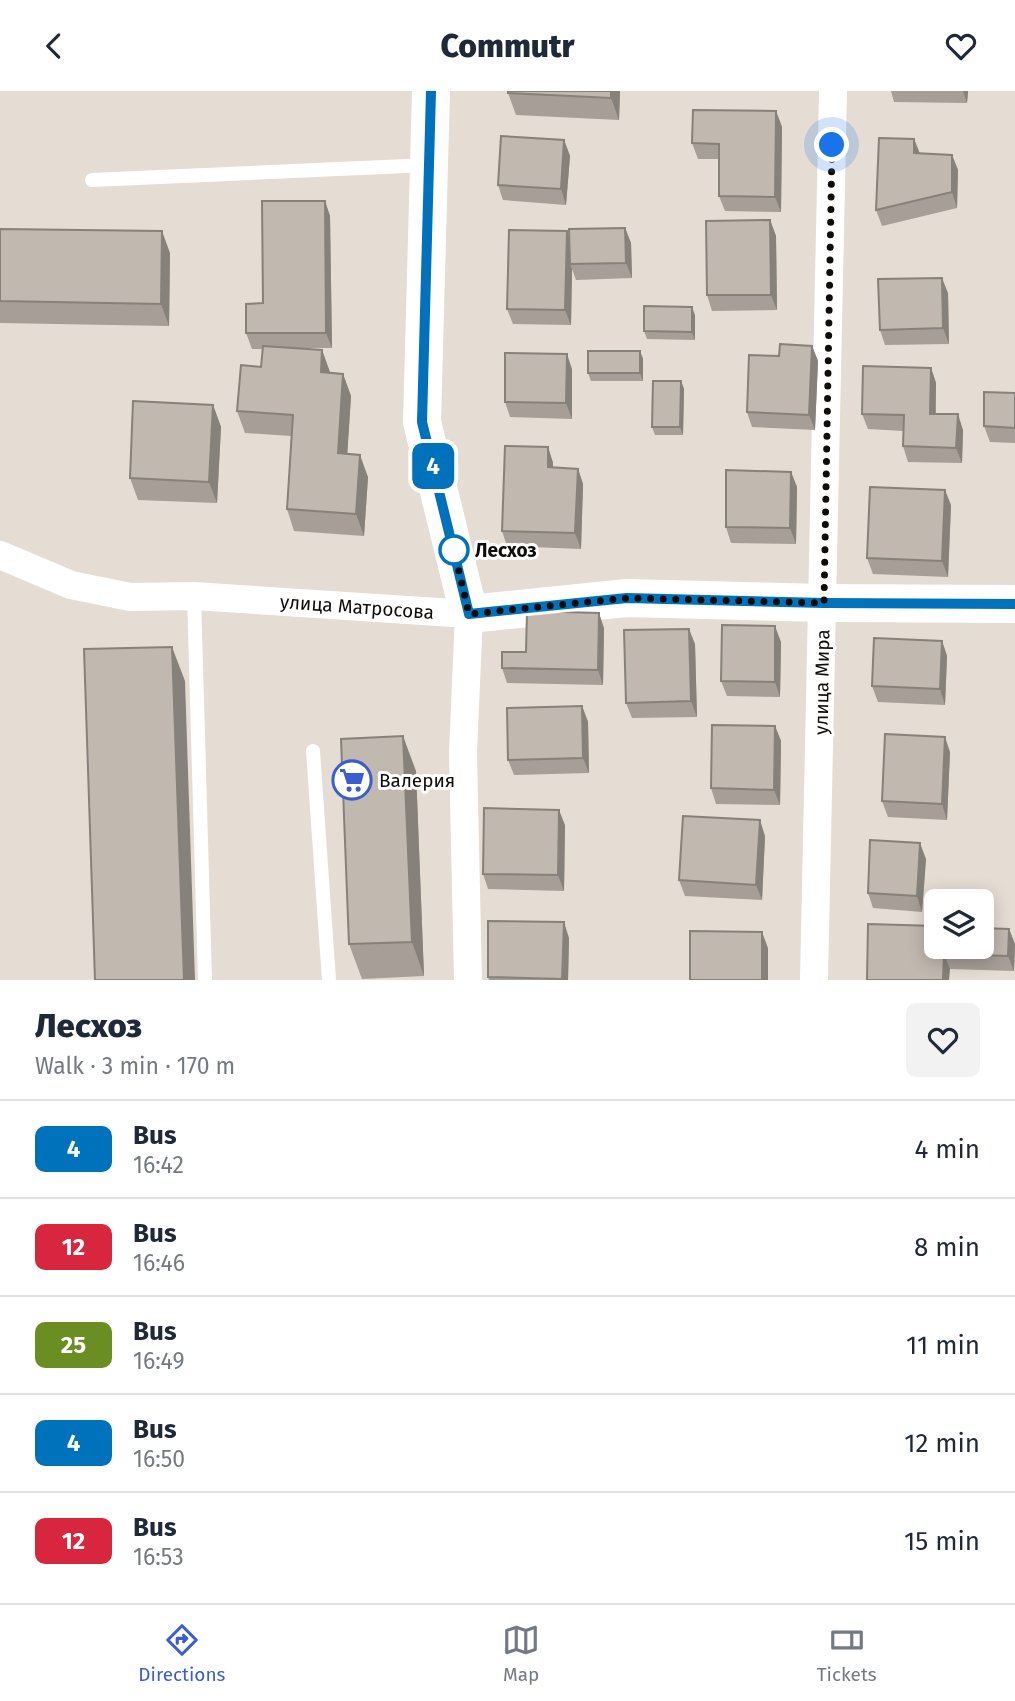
<!DOCTYPE html>
<meta charset="utf-8">
<style>
body{margin:0;font-family:"Fira Sans",sans-serif;background:#f2f2f3;color:#1f2937;height:100vh;display:flex;flex-direction:column;font-size:26px;white-space:nowrap}
*{box-sizing:border-box;margin:0}
p{font-size:23px;color:#747a83}
.icon{flex:none;width:38px;height:38px;fill:none;stroke:currentColor;stroke-width:2;stroke-linecap:round;stroke-linejoin:round}
.map{position:relative;height:889px;overflow:hidden}
.sheet{display:flex;flex-direction:column;background:#fff;flex:1}
.sheet>*{flex:none}
.badge{padding:0 14px;border-radius:10px;font-size:24px;line-height:46px}
.controls{position:absolute;left:924px;top:798px;display:grid;gap:14px}
.controls a{display:grid;place-items:center;width:70px;height:70px;border-radius:10px;background:#fff;box-shadow:0 4px 18px #0003;font-size:35px}
.you{position:absolute;width:35px;height:35px;margin:-18px;border:5px solid #fff;border-radius:50%;background:#1a73e8;box-shadow:0 0 0 10px #1a73e833}
.map>.badge{position:absolute;translate:-50% -50%;box-shadow:0 0 0 4px #fff}
.round{display:grid;place-items:center;flex:none;width:74px;height:74px;border-radius:10px;background:#f2f2f3}
.overview{display:flex;align-items:center;justify-content:space-between;height:119px;padding:0 35px}
h1{font-size:33px;font-weight:800;line-height:52px}
ul{padding:0;list-style:none}
li{display:flex;align-items:center;gap:21px;height:98px;padding:0 35px;border-top:2px solid #e0e1e3}
li div{flex:1}
li b{display:block;font-size:26px}
li em{font-style:normal}
li .badge{min-width:77px;font-weight:700;text-align:center}
header{display:flex;justify-content:space-between;align-items:center;height:91px;padding:0 35px;background:#fff;font-size:32px;font-weight:800}
.menu{display:flex;justify-content:space-around;align-items:center;height:98px;border-top:2px solid #e0e1e3;background:#fff;font-size:19px;color:#747a83}
.menu a{display:grid;justify-items:center;gap:4px}
.menu .active{color:#3a5ecf}
.map>svg:first-child{display:block}
.lines{fill:none;stroke-linecap:round;stroke-linejoin:round}
.lane{stroke:#fff;stroke-width:14}
.street{stroke:#fff;stroke-width:28}
.secondary{stroke:#fff;stroke-width:38}
.wall{fill:#a69e97}
.shaded-wall{fill:#87817b}
.building{fill:#c1b8b0;stroke:#87817b;stroke-width:2}
.line-casing{stroke:#fff;stroke-width:16}
.line{stroke:#0072bc;stroke-width:10}
.walk{stroke:#0f0c0a;stroke-width:7;stroke-dasharray:0 12.6}
.stop-dot{fill:#fff;stroke:#0072bc;stroke-width:3.5}
.labels{text-anchor:middle;dominant-baseline:central;stroke-width:6;stroke-linejoin:round;paint-order:stroke}
.stop-label{font-size:19px;font-weight:bold;fill:#0f0c0a;stroke:#fff;text-anchor:start}
.street-label{font-size:19px;fill:#0f0c0a;stroke:#fff}
.poi-label{font-size:19px;fill:#0f0c0a;stroke:#fff;text-anchor:start}
</style>
<header><svg class="icon" aria-label="back" viewBox="0 0 24 24"><path d="M15 5l-7 7 7 7"/></svg>Commutr<svg class="icon" aria-label="heart" viewBox="0 0 24 24"><path d="M12 20l-8-8c-3-5 5-10 8-4 3-6 11-1 8 4z"/></svg></header>
<div class="map">
<svg width="1015" height="889" viewBox="0 0 1015 889">
<rect width="100%" height="100%" fill="#e5dcd4"/>
<g class="lines">
<!-- lane -->
<g class="lane">
<path d="M92,89l337,-15"/>
<path d="M194,505l11,384"/>
<path d="M313,660l16,229"/>
</g>
<!-- street -->
<g class="street">
<path d="M0,464l71,30 59,12 64,-1 275,18 -6,139 5,227"/>
<path d="M814,889l19,-889"/>
</g>
<!-- secondary -->
<path class="secondary" d="M431,0l-9,331 47,192 158,-16 197,5 191,1"/>
</g>
<!-- wall -->
<g class="wall">
<path d="M620,0l-1,29 -103,-5 -8,-22z"/>
<path d="M891,0h77l-1,12 -73,-1z"/>
<path d="M776,20l6,16 -1,85 -56,-1 -6,-15v-37h-21l-6,-16z"/>
<path d="M914,48l6,15 32,1 6,15 -1,38 -75,18 -6,-16z"/>
<path d="M564,49l6,16 -4,49 -63,-5 -5,-15z"/>
<path d="M325,110l5,15 2,132h-34l24,2 8,23 13,1 8,22 -4,58 21,23 -4,59 -70,-5 -7,-22 4,-73 -46,-3 -8,-22 24,-44 1,-18h-10l-6,-16z"/>
<path d="M770,129l6,16 1,74 -65,1 -5,-16z"/>
<path d="M625,137l6,15 1,35 -56,2 -4,-11 -1,56 -58,-1 -6,-15 62,-70z"/>
<path d="M0,138l170,24 -1,73 -169,-3z"/>
<path d="M948,202l1,51 -64,1 -5,-15z"/>
<path d="M695,224v25l-48,-1 -3,-8z"/>
<path d="M812,255l6,15 -3,69 -63,-3 -5,-15z"/>
<path d="M640,260l3,8v22h-52l-3,-8z"/>
<path d="M931,277l5,15v31l27,16 -1,33 -54,-1 -5,-16v-15l-35,-2 -6,-15z"/>
<path d="M572,278v50l-62,-2 -5,-15z"/>
<path d="M681,290l3,8 -1,46h-28l-3,-8z"/>
<path d="M1015,302v50l-25,-1 -6,-16z"/>
<path d="M213,314l8,22 -4,76 -79,-3 -8,-22z"/>
<path d="M548,356l5,16v5l25,1 5,15 -2,65 -74,-3 -5,-15z"/>
<path d="M791,381l6,15 -1,57 -65,-1 -5,-16z"/>
<path d="M951,414l-3,72 -75,-3 -6,-16z"/>
<path d="M604,537l-1,57 -96,-2 -5,-15 24,-16z"/>
<path d="M942,550l5,15 -2,49 -67,-3 -6,-16z"/>
<path d="M781,551l-1,55 -53,-1 -6,-15z"/>
<path d="M695,553l2,73 -65,1 -6,-15z"/>
<path d="M582,615l6,16 1,51 -75,2 -6,-15z"/>
<path d="M775,635l6,15 -1,64 -64,-1 -5,-16z"/>
<path d="M950,661l-3,68 -59,-3 -6,-16z"/>
<path d="M416,680l8,205 -62,3 -13,-35z"/>
<path d="M565,734l-1,66 -76,-2 -5,-15z"/>
<path d="M765,745l-3,64 -77,-4 -6,-16z"/>
<path d="M926,768l-4,53 -49,-4 -5,-15z"/>
<path d="M1009,838l6,15 -1,27 -64,-2 -83,11z"/>
<path d="M569,847l-1,42h-79l-1,-3z"/>
</g>
<!-- shaded-wall -->
<g class="shaded-wall">
<path d="M611,0h9l-1,29 -8,-22z"/>
<path d="M963,0h5l-1,12z"/>
<path d="M776,20l6,16 -1,85 -6,-15z"/>
<path d="M914,48l6,15 -6,-1z"/>
<path d="M564,49l6,16 -4,49 -5,-16z"/>
<path d="M952,64l6,15 -1,38 -5,-16z"/>
<path d="M325,110l5,15 2,132 -6,-15z"/>
<path d="M770,129l6,16 1,74 -6,-15z"/>
<path d="M625,137l6,15 1,35 -6,-15z"/>
<path d="M162,140l8,22 -1,73 -8,-22z"/>
<path d="M567,140l5,16 -2,17 2,5 -1,56 -6,-15z"/>
<path d="M942,187l6,15 1,51 -6,-16z"/>
<path d="M692,216l3,8v25l-3,-8z"/>
<path d="M812,255l6,15 -3,69 -6,-15z"/>
<path d="M322,259l8,22 -1,22 -8,-22z"/>
<path d="M640,260l3,8v22l-3,-8z"/>
<path d="M567,263l5,15v50l-6,-16z"/>
<path d="M931,277l5,15 -1,46 -5,-15z"/>
<path d="M343,283l8,22 -5,79 -8,-22z"/>
<path d="M681,290l3,8 -1,46 -3,-8z"/>
<path d="M213,314l8,22 -4,76 -8,-21z"/>
<path d="M958,323l5,16 -1,33 -6,-15z"/>
<path d="M548,356l5,16v20l-5,-16z"/>
<path d="M360,364l8,22 -4,59 -8,-22z"/>
<path d="M578,378l5,15 -2,65 -6,-16z"/>
<path d="M791,381l6,15 -1,57 -6,-16z"/>
<path d="M945,399l6,15 -3,72 -6,-16z"/>
<path d="M599,522l5,15 -1,57 -5,-15z"/>
<path d="M775,535l6,16 -1,55 -5,-15z"/>
<path d="M689,538l6,15 2,73 -6,-16z"/>
<path d="M942,550l5,15 -2,49 -5,-16z"/>
<path d="M172,556l13,34 10,299h-11z"/>
<path d="M582,615l6,16 1,51 -6,-15z"/>
<path d="M775,635l6,15 -1,64 -6,-15z"/>
<path d="M403,645l13,35 8,205 -12,-34z"/>
<path d="M945,646l5,15 -3,68 -5,-16z"/>
<path d="M559,719l6,15 -1,66 -6,-16z"/>
<path d="M760,729l5,16 -3,64 -6,-15z"/>
<path d="M920,752l6,16 -4,53 -5,-16z"/>
<path d="M564,831l5,16 -1,42h-5z"/>
<path d="M1009,838l6,15 -1,27 -6,-15z"/>
<path d="M762,841l6,16v32h-6z"/>
<path d="M944,863l6,15 -1,11h-6z"/>
</g>
<!-- building -->
<g class="building">
<path d="M508,0h103v7l-103,-5z"/>
<path d="M693,19l83,1 -1,86 -56,-1v-52l-27,-1z"/>
<path d="M501,45l63,4 -3,49 -63,-4z"/>
<path d="M879,47l35,1v14l38,2v37l-76,18z"/>
<path d="M262,110h63l1,132h-80v-29l17,-1z"/>
<path d="M770,129l1,75h-64l-1,-74z"/>
<path d="M625,137l1,35 -56,1 -1,-35z"/>
<path d="M0,138l162,2 -1,73 -161,-3z"/>
<path d="M509,139l58,1 -2,79 -58,-1z"/>
<path d="M942,187l1,50 -63,2 -2,-51z"/>
<path d="M644,215l48,1v25l-48,-1z"/>
<path d="M780,253l32,2 -3,69 -62,-3 2,-57 30,1z"/>
<path d="M263,255l59,4 -1,22 22,2 -5,79 22,2 -4,59 -69,-5 6,-94 -56,-4 4,-46 20,2z"/>
<rect x="588" y="260" width="52" height="22"/>
<path d="M505,262l62,1 -1,49 -61,-1z"/>
<path d="M863,275l68,2 -1,46h28l-2,34 -53,-2 1,-31 -42,-1z"/>
<path d="M653,290h28l-1,46h-28z"/>
<path d="M984,301l31,1v35l-31,-2z"/>
<path d="M133,310l80,4 -4,77 -79,-4z"/>
<path d="M505,355l43,1v20l30,2 -3,64 -73,-2z"/>
<path d="M726,379l65,2 -1,56 -64,-1z"/>
<path d="M870,396l75,3 -3,71 -75,-3z"/>
<path d="M527,520l72,2 -1,57 -96,-2v-16h24z"/>
<path d="M722,534l53,1v56l-54,-1z"/>
<path d="M689,538l2,72 -65,2 -2,-73z"/>
<path d="M874,547l68,3 -2,48 -68,-3z"/>
<path d="M172,556l12,333h-89l-11,-331z"/>
<path d="M582,615l1,52 -75,2 -1,-52z"/>
<path d="M712,634l63,1 -1,64 -63,-2z"/>
<path d="M885,643l60,3 -3,67 -60,-3z"/>
<path d="M403,645l9,206 -63,2 -8,-205z"/>
<path d="M484,717l75,2 -1,65 -75,-1z"/>
<path d="M683,725l77,4 -4,65 -77,-5z"/>
<path d="M870,749l50,3 -3,53 -49,-3z"/>
<path d="M488,830l76,1 -2,57 -74,-2z"/>
<path d="M868,833l68,2v21h46v-19l27,1 -1,27 -64,-2 -1,26h-76z"/>
<path d="M690,840l72,1v48h-72z"/>
</g>
<g class="lines">
<!-- line casing -->
<g class="line-casing">
<path id="line" d="M431,0l-9,331 47,192 158,-16 197,5 191,1"/>
</g>
<!-- line -->
<use href="#line" class="line"/>
<!-- walk -->
<path class="walk" d="M454,459l-2,-8 17,72 158,-16 197,5 8,-458"/>
</g>
<!-- icons -->
<defs>
<g id="supermarket-ring" transform="scale(2.0125)"><circle r="9.5" fill="#fff" stroke="#3a5ecf" stroke-width="1.5"/><path d="M-6-5.5h2.5l.6 2H6L4.5 2H-2.5L-4.4-4H-6ZM-1.5 3.2a1.3 1.3 0 1 0 .1 0ZM3 3.2a1.3 1.3 0 1 0 .1 0Z" fill="#3a5ecf"/></g>
</defs>
<g fill-rule="evenodd">
<use href="#supermarket-ring" x="352" y="689"/>
</g>
<!-- markers -->
<circle class="stop-dot" cx="454" cy="459" r="14"/>
<g class="labels">
<!-- stop labels -->
<g class="stop-label">
<text x="475" y="459">Лесхоз</text>
</g>
<!-- street labels -->
<g class="street-label">
<text transform="translate(357 516) rotate(4)">улица Матросова</text>
<text transform="translate(822 591) rotate(-89)">улица Мира</text>
</g>
<!-- poi labels -->
<g class="poi-label">
<text x="379" y="689">Валерия</text>
</g>
</g>
</svg>
<div class="controls">
<a><svg class="icon" aria-label="layers" viewBox="0 0 24 24"><path d="M12 4l9 5-9 5-9-5zM3 14l9 5 9-5"/></svg></a>
</div>
<div class="you" style="left:832px;top:54px"></div>
<b class="badge" style="left:433px;top:375px;background:#0072bc;color:#fff">4</b>
</div>
<section class="sheet">
<div class="overview"><div><h1>Лесхоз</h1><p>Walk · 3 min · 170 m</p></div><a class="round"><svg class="icon" aria-label="heart" viewBox="0 0 24 24"><path d="M12 20l-8-8c-3-5 5-10 8-4 3-6 11-1 8 4z"/></svg></a></div>
<ul>
<li><span class="badge" style="background:#0072bc;color:#fff">4</span><div><b>Bus</b><p>16:42</p></div><em>4 min</em></li>
<li><span class="badge" style="background:#d7263d;color:#fff">12</span><div><b>Bus</b><p>16:46</p></div><em>8 min</em></li>
<li><span class="badge" style="background:#6b8e23;color:#fff">25</span><div><b>Bus</b><p>16:49</p></div><em>11 min</em></li>
<li><span class="badge" style="background:#0072bc;color:#fff">4</span><div><b>Bus</b><p>16:50</p></div><em>12 min</em></li>
<li><span class="badge" style="background:#d7263d;color:#fff">12</span><div><b>Bus</b><p>16:53</p></div><em>15 min</em></li>
</ul>
</section>
<nav class="menu">
<a class="active"><svg class="icon" aria-label="directions" viewBox="0 0 24 24"><path d="M12 3l9 9-9 9-9-9zM9 14v-3h6M13 9l2 2-2 2"/></svg>Directions</a>
<a><svg class="icon" aria-label="map" viewBox="0 0 24 24"><path d="M3 6l6-2 6 2 6-2v14l-6 2-6-2-6 2zM9 4v14M15 6v14"/></svg>Map</a>
<a><svg class="icon" aria-label="tickets" viewBox="0 0 24 24"><path d="M3 7h18v10H3zM15 7v10"/></svg>Tickets</a>
</nav>
